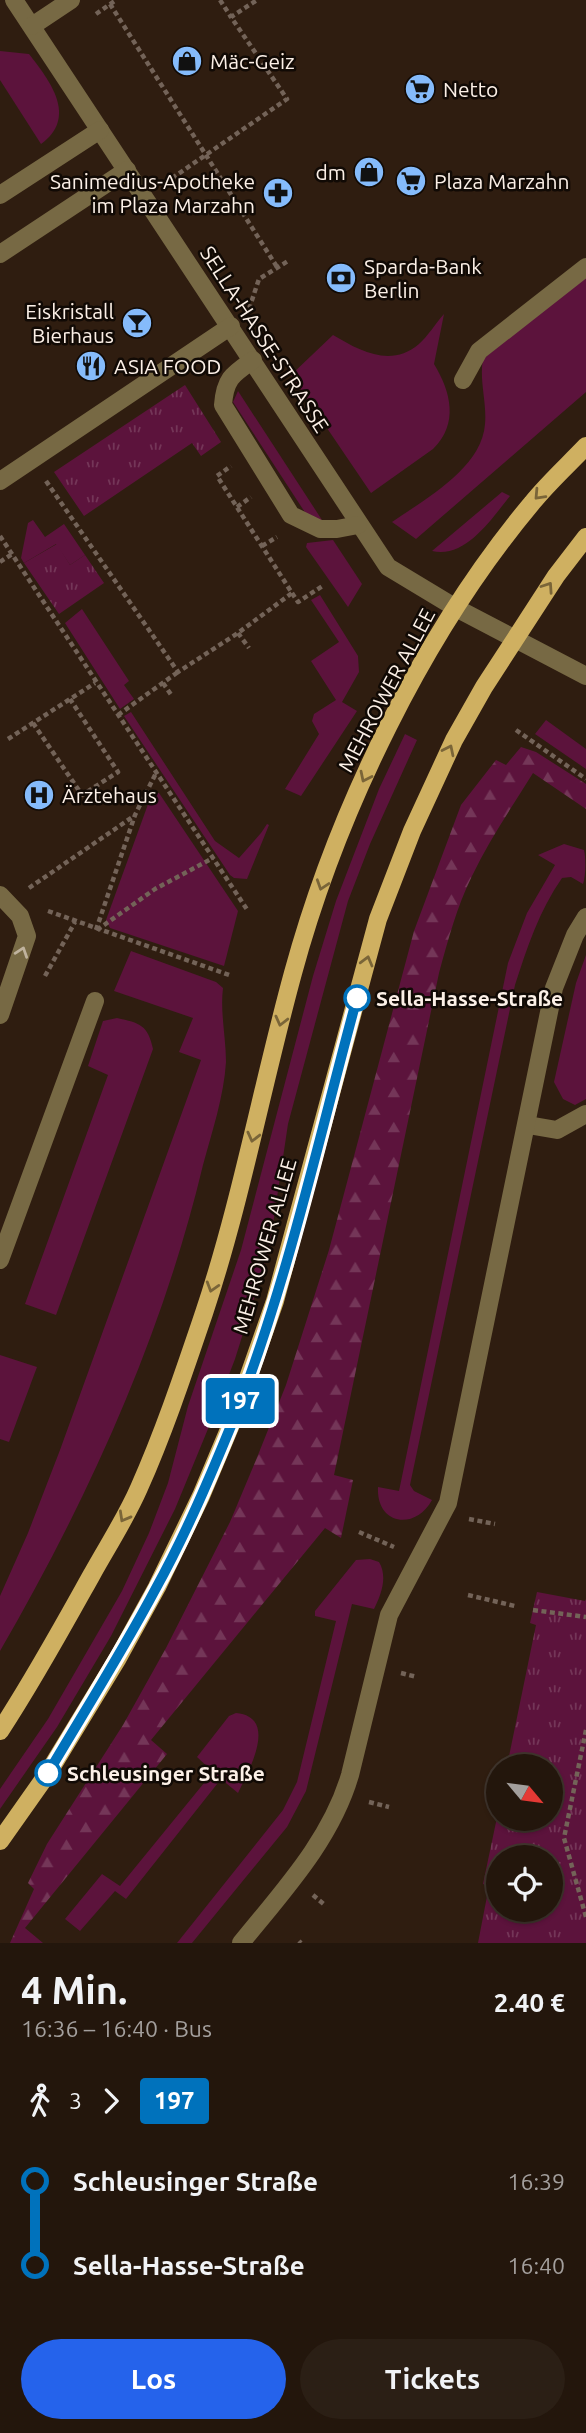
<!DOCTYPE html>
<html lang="de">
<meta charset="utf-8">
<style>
body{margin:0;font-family:Ubuntu,sans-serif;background:#2b1f15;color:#f1f3f6;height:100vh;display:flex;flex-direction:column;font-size:26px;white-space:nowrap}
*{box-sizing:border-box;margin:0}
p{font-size:23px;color:#a39f9d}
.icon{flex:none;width:38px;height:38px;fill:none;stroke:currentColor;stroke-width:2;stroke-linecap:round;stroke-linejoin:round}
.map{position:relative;height:1943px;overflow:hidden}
.drawer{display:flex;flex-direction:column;background:#23160c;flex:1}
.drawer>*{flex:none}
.badge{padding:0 14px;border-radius:5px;font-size:24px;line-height:46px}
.needle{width:46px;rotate:119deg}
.buttons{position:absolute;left:486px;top:1754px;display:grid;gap:14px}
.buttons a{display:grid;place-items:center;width:77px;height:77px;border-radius:50%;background:#23160c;box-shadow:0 2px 5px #0004,0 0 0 2px #40352d;font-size:35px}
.map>.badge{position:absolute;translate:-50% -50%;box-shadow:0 0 0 4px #fff}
.legs{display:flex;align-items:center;gap:10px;height:77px;padding:0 21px;font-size:23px}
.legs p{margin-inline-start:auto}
.overview{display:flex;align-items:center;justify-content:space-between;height:119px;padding:0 21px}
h1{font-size:38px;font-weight:700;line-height:52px}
.action{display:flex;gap:14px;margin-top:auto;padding:14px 21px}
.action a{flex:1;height:80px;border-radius:42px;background:#2563eb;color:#fff;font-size:28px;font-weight:700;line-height:80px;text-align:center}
.action a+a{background:#2b1f15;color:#f1f3f6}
ul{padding:0 21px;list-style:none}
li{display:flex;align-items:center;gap:24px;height:84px;font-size:26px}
li i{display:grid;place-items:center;width:10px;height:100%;margin:0 9px;background:currentColor}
li i::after{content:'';width:18px;height:18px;margin:-9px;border:5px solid;border-radius:50%;background:#23160c}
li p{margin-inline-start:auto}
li:first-child i{background:linear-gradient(#0000 50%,currentColor 0)}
li:last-child i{background:linear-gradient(currentColor 50%,#0000 0)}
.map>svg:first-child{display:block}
.grass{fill:#5c133c}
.forest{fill:url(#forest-firs)}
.park{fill:url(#park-tufts);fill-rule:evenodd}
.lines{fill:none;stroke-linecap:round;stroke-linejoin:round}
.path{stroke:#736358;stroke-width:4.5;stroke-dasharray:5 3.5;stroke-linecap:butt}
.minor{stroke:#776944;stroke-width:18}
.major{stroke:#cfb061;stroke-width:18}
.oneway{stroke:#7a6538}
.oneway2{stroke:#c0b39e}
.line-1-casing{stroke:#fff;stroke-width:16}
.line-1{stroke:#0072bc;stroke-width:10}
.stop-1-dot{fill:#fff;stroke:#0072bc;stroke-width:3.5}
.labels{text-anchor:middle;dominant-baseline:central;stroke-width:5;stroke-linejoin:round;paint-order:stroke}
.poi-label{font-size:21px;fill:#fcf0e7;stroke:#110a05;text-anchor:start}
.street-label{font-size:21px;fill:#fcf0e7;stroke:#110a05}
.stop-label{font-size:21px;font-weight:bold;fill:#fcf0e7;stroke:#110a05;text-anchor:start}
</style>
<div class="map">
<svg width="586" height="1943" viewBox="0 0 586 1943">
<defs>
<pattern id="forest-firs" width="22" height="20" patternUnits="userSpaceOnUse" patternTransform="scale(1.75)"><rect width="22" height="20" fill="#5c133c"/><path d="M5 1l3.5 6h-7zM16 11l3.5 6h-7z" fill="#743658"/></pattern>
<pattern id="park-tufts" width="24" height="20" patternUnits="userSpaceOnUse" patternTransform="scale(1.75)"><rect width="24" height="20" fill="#5c133c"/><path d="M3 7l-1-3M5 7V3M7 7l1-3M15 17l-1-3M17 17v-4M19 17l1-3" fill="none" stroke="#743658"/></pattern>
</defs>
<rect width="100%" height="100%" fill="#2f1d10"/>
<!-- grass -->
<g class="grass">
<path d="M0,51l29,3c21,27 49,63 12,90l-41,-64z"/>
<path d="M586,275v117l-170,147 -24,-17c33,-23 90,-54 93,-98 2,-22 -6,-43 -2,-65z"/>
<path d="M444,314l-10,50c17,28 25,60 -1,85l-62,44 -80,-118 42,-40c27,16 58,33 86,9 9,-8 17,-21 25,-30z"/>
<path d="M238,391l84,129 -14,-3 -75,-115z"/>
<path d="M502,492l8,4c-18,22 -44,63 -78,55z"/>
<path d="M33,520l12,17 19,-13 21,31 -15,10 -14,-21 -32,19 -3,-5 7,-35z"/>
<path d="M333,540l29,44 -14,23 -42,-60 1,-4z"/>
<path d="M320,595l38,61 1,16 -17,30 15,9 -56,85 -16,-7 34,-55 -7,-13 2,-7 22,-14 -25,-39 28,-19 -28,-42z"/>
<path d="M82,609l47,72 -5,4 10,14 -14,10 -55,-86z"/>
<path d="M131,712l84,129 24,17 22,-25 6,-9 2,1 -22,54 -13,-1 -4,-3 -106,-159z"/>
<path d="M546,720l40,29v20l-51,-35z"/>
<path d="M405,734l12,6 -47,104 -22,57 -60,223 -19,127 -34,108 -25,65 -35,85 -64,127 -54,91 -57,82v-20l48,-70 74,-128 27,-58 19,-50 20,-77 53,-156 72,-274 23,-75 43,-112z"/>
<path d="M154,793h5l79,118 -14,55 -114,-38 -4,-8 45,-124z"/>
<path d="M564,844l20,6c2,8 2,25 -1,34l-12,-7 -9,1c-23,33 -35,70 -47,107l-105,500 4,6 18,9c-17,31 -56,25 -54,-13l21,4 109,-528 19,-50 28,-48 -17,-10z"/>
<path d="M131,951l85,31 7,6c-3,25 3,49 3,74 -2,34 -14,70 -23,103 -41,172 -115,334 -203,486v-55l28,-63 32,-83 141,-390 -22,-8 14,-34 -79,-27z"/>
<path d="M586,955v144l-11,6 -12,-6 -9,-17 22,-99z"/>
<path d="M117,1018c23,5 31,7 36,31l-97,266 -31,-11 83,-229 -20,-9 15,-45z"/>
<path d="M0,1355l37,12 -28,75 -9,-3z"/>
<path d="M370,1559l9,3c9,15 2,33 -5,47l-22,-5 -46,187 -19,36 -95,116h-15l106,-133 14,-28 39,-161 -21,-5v-5l41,-51z"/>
<path d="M236,1713c43,4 13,57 2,80l-17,-14 -95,120 -11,-8 -35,40 -15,-12 37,-45 18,12 93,-114 -16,-15 32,-41z"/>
</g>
<!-- forest -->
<path class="forest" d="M521,747l15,5 50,32v25l-53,-36c-21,34 -44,67 -61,103 -15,30 -24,64 -33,97l-105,502 19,5 -12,58 -16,-10 -174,212 16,14 -142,174 18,15h-33l24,-54 -6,-6 19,-39 76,-119 43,-77 64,-126 26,-62 30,-75 43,-135 85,-319 47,-126 35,-45 10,5z"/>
<!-- park -->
<g class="park">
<path d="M185,385l36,57 -20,14 -9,-13 -108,73 -30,-44z"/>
<path d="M57,544l13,21 15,-10 19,28 -45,31 -35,-51z"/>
<path d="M537,1592l48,9 1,-2v344h-108l11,-57 -6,-2 16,-76v10h52v-52h-44l29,-141 -6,-2zM499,1857h52v52h-52z"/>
</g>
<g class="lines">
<!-- path -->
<g class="path">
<path d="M220,0l11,17"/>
<path d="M110,4l167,263"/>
<path d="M96,14l20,-14"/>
<path d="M165,183l122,-84 -56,-82 26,-17"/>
<path d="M249,309l10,-30 29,-18"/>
<path d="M46,481l132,191 60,-39 54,-40 -75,-117 14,-10"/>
<path d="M237,507l14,-10"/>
<path d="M0,536l248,375"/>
<path d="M262,546l15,-9"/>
<path d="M0,562l12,-8"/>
<path d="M292,593l6,9 26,-17"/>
<path d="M238,633l11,15"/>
<path d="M163,683l9,13"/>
<path d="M118,715l60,-43"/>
<path d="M33,723l49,72 36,-23 -48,-73"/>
<path d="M516,730l70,49"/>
<path d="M8,739l87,-56"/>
<path d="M29,888l105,-72"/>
<path d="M48,911l184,65"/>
<path d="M96,930l39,-115 21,-42"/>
<path d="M97,930l58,-41 58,-31"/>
<path d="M45,976l30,-54"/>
<path d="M469,1519l26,5"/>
<path d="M359,1532l35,15"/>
<path d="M468,1595l47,11"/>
<path d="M533,1610l53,7"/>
<path d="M401,1673l16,4"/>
<path d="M586,1730l-22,108 22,79"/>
<path d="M369,1802l20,5"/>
<path d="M313,1895l13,11"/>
<path d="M299,1941l2,2"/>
</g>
<!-- minor -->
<g class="minor">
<path d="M14,0l374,567 68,41 130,68"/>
<path d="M32,26l39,-26"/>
<path d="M0,195l100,-65"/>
<path d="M0,254l127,-84"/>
<path d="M253,360c-20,14 -28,18 -30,45l68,110 29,14h17l21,-4"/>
<path d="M463,380l16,-29 107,-84"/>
<path d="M0,481l231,-155"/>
<path d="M0,895l20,21 7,20 -27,79"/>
<path d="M528,1125l29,5 29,-16"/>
<path d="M0,1260l95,-259"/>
<path d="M241,1943c42,-52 90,-103 109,-168l39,-160 59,-112 106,-515 21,-53 11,-18"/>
</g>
<!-- major -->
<g class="major">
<path d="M0,1731c33,-50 62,-103 91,-155 16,-29 35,-58 48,-88 25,-56 45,-116 65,-175 37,-111 58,-227 89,-340 44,-162 131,-341 239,-470 16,-20 36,-38 54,-57"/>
<path d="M0,1841l48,-68 70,-115 39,-71 44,-91 34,-81 40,-114 103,-382 34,-88 42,-91 30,-53 72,-111 30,-39"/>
</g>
</g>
<!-- one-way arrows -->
<defs><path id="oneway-chevron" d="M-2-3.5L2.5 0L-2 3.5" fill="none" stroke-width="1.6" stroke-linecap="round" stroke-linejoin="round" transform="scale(1.75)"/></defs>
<g class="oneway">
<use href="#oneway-chevron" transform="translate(539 495) rotate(133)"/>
<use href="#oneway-chevron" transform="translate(548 587) rotate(-56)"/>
<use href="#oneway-chevron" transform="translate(449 750) rotate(-64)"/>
<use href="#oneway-chevron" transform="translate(365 777) rotate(116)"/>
<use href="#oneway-chevron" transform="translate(322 885) rotate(108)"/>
<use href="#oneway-chevron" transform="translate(367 961) rotate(-75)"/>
<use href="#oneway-chevron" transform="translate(281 1021) rotate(104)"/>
<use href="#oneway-chevron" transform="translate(253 1137) rotate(104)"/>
<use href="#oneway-chevron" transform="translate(212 1287) rotate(107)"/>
<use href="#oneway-chevron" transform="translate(124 1517) rotate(119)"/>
</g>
<use class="oneway2" href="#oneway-chevron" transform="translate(22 952) rotate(-71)"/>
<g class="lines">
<!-- line-1 casing -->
<g class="line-1-casing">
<path id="line-1" d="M48,1773c36,-61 74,-121 107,-183 31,-56 56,-115 80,-174 53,-135 84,-279 122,-418"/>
</g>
<!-- line-1 -->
<use href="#line-1" class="line-1"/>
</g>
<!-- icons -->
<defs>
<g id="shop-disc" transform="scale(1.575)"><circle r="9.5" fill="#85bbfb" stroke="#110a05"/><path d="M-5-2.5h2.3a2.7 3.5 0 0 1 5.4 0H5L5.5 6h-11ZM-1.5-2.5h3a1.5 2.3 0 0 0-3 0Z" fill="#111"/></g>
<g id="supermarket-disc" transform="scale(1.575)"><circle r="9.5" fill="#85bbfb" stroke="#110a05"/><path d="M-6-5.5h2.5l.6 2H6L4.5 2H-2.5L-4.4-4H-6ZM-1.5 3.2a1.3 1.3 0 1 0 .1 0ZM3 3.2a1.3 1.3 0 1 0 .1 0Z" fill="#111"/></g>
<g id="pharmacy-disc" transform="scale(1.575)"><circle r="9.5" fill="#85bbfb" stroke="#110a05"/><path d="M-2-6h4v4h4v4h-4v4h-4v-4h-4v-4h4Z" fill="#111"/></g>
<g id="bank-disc" transform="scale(1.575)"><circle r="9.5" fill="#85bbfb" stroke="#110a05"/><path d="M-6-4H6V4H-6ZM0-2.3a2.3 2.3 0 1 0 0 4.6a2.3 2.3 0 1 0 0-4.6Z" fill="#111"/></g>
<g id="bar-disc" transform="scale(1.575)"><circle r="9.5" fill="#85bbfb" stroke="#110a05"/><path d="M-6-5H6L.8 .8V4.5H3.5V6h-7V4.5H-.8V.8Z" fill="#111"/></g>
<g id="restaurant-disc" transform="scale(1.575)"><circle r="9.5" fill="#85bbfb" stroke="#110a05"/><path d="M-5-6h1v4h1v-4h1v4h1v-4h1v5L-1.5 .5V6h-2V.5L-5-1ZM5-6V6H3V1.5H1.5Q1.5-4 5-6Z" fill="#111"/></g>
<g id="hospital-disc" transform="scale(1.575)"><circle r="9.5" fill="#85bbfb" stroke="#110a05"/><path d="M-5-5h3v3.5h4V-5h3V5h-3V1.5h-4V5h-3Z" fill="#111"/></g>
</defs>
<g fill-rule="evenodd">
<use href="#shop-disc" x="187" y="61"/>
<use href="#supermarket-disc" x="420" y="89"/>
<use href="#shop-disc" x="369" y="172"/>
<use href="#supermarket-disc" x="411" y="181"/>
<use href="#pharmacy-disc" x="278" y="193"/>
<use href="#bank-disc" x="341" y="278"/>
<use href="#bar-disc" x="137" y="323"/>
<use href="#restaurant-disc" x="91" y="366"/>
<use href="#hospital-disc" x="39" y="795"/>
</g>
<!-- markers -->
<g class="stop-1-dot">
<circle cx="357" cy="998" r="12"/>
<circle cx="48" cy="1773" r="12"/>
</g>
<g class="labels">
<!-- poi labels -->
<g class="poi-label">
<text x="210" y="61">Mäc-Geiz</text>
<text x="443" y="89">Netto</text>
<text x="346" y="172" text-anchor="end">dm</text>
<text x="255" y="181" text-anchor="end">Sanimedius-Apotheke<tspan x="255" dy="24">im Plaza Marzahn</tspan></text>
<text x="434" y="181">Plaza Marzahn</text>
<text x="364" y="266">Sparda-Bank<tspan x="364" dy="24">Berlin</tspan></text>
<text x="114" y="311" text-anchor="end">Eiskristall<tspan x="114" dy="24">Bierhaus</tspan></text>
<text x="114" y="366">ASIA FOOD</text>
<text x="62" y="795">Ärztehaus</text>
</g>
<!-- street labels -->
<g class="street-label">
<text transform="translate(265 339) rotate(57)">SELLA-HASSE-STRASSE</text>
<text transform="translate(386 690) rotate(-62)">MEHROWER ALLEE</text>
<text transform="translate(264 1246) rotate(-74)">MEHROWER ALLEE</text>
</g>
<!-- stop labels -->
<g class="stop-label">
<text x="376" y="998">Sella-Hasse-Straße</text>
<text x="67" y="1773">Schleusinger Straße</text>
</g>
</g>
</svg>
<div class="buttons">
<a><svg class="needle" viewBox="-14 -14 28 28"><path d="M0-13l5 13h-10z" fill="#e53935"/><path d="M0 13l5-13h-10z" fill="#a39f9d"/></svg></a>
<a><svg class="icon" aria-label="locate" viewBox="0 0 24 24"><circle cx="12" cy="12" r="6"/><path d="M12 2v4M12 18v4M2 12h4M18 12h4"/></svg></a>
</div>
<b class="badge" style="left:240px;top:1401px;background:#0072bc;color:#fff">197</b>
</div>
<section class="drawer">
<div class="overview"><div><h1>4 Min.</h1><p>16:36 – 16:40 · Bus</p></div><b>2.40 €</b></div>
<div class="legs"><svg class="icon" aria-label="walk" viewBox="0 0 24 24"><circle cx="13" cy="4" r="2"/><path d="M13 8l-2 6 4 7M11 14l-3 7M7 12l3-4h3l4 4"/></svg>3<svg class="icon" aria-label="forward" viewBox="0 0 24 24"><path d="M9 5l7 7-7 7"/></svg><b class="badge" style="background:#0072bc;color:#fff">197</b></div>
<ul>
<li><i style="color:#0072bc"></i><b>Schleusinger Straße</b><p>16:39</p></li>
<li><i style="color:#0072bc"></i><b>Sella-Hasse-Straße</b><p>16:40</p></li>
</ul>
<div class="action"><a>Los</a><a>Tickets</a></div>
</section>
